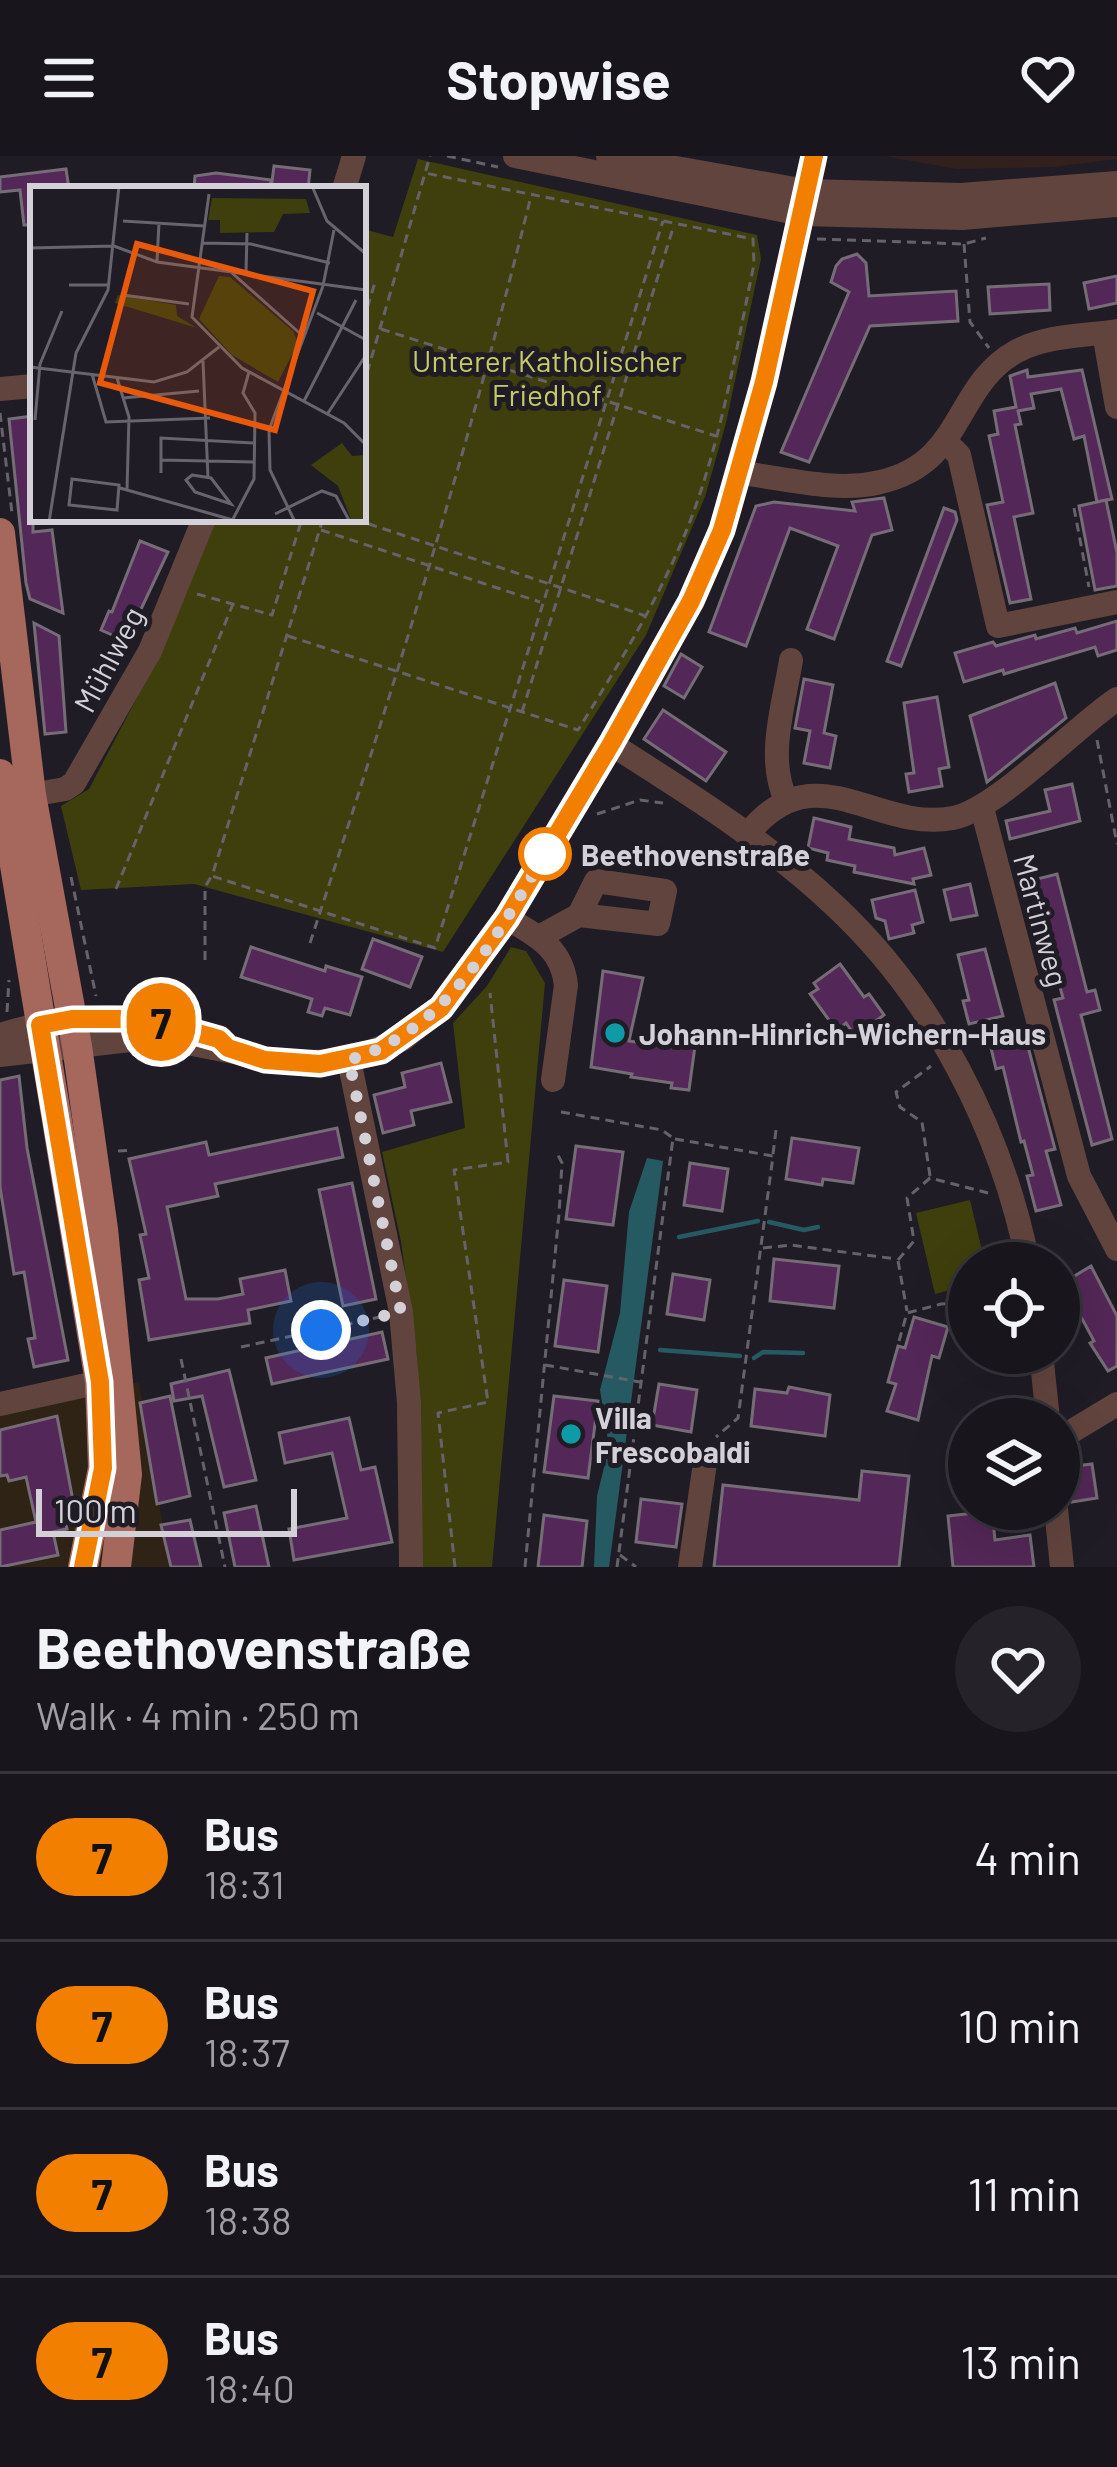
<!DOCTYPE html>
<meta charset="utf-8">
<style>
body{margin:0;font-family:Barlow,sans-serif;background:#252229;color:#f1f3f6;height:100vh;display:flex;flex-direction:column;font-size:45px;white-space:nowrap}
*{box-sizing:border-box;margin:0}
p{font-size:39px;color:#9f9fa3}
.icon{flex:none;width:66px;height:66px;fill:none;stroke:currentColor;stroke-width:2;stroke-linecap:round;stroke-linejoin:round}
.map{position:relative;height:1411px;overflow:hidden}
.panel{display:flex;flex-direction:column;background:#18151c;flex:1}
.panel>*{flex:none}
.badge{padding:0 24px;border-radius:39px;font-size:42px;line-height:78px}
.tools{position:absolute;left:948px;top:1086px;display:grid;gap:24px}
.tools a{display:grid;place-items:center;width:132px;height:132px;border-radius:50%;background:#18151c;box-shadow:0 12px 48px #0002,0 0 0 3px #36343b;font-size:60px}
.scale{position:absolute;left:36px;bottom:30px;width:261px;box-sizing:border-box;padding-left:12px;border:6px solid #d3d0d7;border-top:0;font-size:33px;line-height:42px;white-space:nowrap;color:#d3d0d7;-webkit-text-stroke:9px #201c26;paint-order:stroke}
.you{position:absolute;width:60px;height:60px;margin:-30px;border:9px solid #fff;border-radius:50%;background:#1a73e8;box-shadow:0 0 0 18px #1a73e833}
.map>.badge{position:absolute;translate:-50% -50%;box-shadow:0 0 0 6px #fff}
.round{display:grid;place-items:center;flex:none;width:126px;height:126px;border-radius:63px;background:#252229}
.summary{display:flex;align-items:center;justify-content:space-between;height:204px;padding:0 36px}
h1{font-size:57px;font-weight:700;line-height:90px}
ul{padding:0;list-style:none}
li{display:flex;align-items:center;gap:36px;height:168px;padding:0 36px;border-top:3px solid #36343b}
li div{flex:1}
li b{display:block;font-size:45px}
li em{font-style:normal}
li .badge{min-width:132px;font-weight:700;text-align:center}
header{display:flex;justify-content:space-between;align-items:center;height:156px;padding:0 36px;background:#18151c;font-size:54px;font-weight:700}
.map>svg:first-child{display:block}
.commercial{fill:#2e2314}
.education{fill:#32201c}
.green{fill:#3e3f0c}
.water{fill:#255a63}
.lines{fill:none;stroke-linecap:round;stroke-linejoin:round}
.stream{stroke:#255a63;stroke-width:4.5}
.building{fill:#532757;stroke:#766c77;stroke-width:3}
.path{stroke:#66626b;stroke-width:3;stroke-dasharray:9 6;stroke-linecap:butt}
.minor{stroke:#62443e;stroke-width:24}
.major{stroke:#a6685c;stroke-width:30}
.line-casing{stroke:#fff;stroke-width:27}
.line{stroke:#f27f00;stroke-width:18}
.walk{stroke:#d3d0d7;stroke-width:12;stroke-dasharray:0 21.6}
.stop-dot{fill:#fff;stroke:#f27f00;stroke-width:6}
.culture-dot{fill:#0f9aa8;stroke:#201c26;stroke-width:4.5}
.labels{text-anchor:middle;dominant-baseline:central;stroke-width:10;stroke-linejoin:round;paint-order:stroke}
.park-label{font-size:30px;fill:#c7cb65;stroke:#201c26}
.street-label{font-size:30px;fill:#d3d0d7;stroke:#201c26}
.stop-label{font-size:30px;font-weight:bold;fill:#d3d0d7;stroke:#201c26;text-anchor:start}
.poi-label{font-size:30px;font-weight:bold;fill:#d3d0d7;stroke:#201c26;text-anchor:start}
.inset-road{fill:none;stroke:#68646d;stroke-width:3}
.view{fill:#e8590c;fill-opacity:0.15;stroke:#e8590c;stroke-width:6}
.inset-edge{fill:none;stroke:#d3d0d7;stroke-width:6}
</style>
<header><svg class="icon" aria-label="menu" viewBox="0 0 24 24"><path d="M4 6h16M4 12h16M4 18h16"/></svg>Stopwise<svg class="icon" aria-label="heart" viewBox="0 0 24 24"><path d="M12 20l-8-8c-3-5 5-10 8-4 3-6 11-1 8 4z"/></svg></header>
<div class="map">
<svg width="1117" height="1411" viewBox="0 0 1117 1411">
<rect width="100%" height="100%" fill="#201c26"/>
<!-- commercial -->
<path class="commercial" d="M139,1226l31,185h-170v-154z"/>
<!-- education -->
<path class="education" d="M884,0h233v3l-63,8 -97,2z"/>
<!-- green -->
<g class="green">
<path d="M418,3l339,76 4,24 -35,164 -21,74 -59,138 -203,317 -249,-68 -113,6 -20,-84 28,-17 53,-101 72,-169h149v-290l30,8z"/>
<path d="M511,791l15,4 19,32 -53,584h-70l-5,-212 -16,-113 -19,-90 83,-24 -12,-105 34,-37z"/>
<path d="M970,1044l15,63h-16v22l-34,9 -19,-81z"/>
</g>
<!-- water -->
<path class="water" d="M647,1002l16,3 -54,406h-15l3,-71 12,-49 -9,-57 20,-77 9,-101z"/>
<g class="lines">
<!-- stream -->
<g class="stream">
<path d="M769,1066l35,8 14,-3"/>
<path d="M679,1081l79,-16"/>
<path d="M660,1194l80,6"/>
<path d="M754,1202l9,-6 40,1"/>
</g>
</g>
<!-- building -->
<g class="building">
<path d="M274,10l36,4 -2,19h-37z"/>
<path d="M66,13l3,20h-36v36h-9l-4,-35 -20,2v-15z"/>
<path d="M216,17l55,7 -1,9h-76l1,-13z"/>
<path d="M857,98l9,9 3,33 87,-5 2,30 -88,5 -61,136 -28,-10 68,-160 -18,-10 5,-16 6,-7z"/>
<path d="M1117,120v27l-28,6 -5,-26z"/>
<path d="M1049,128l1,26 -60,4 -2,-27z"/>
<path d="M1027,214l1,7 54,-7 30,129 -15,3 -13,-66 -10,3 -13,-50 -30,5 3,14 -16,3 3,13 -6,1 18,88 -19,4 17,82 -21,4 -23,-98 16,-3 -14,-66 9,-2 -4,-23 22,-4 -6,-31z"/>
<path d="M33,260v116l19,-2 11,83 -33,-14 -4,-16 -17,-164z"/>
<path d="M884,342l8,32 -20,5 -38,104 -27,-10 31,-83 -48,-18 -44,118 -37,-14 47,-126 18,-4 81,9 -3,-9z"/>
<path d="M1106,344l11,53v33l-22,4 -16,-84z"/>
<path d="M944,352l11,4 2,8 -56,146 -14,-5z"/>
<path d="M140,385l28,11 -42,89 -25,-11 8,-19 3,1z"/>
<path d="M1117,465v29l-19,6 -3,-9 -91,27 -1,-4 -39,12 -9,-29 38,-11 3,4 39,-11 1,4 39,-11 2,5z"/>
<path d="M34,467l25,13 7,96 -21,2z"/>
<path d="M681,498l21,13 -18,31 -20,-12z"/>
<path d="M804,523l29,6 -9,48 12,3 -6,32 -26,-5 6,-32 -15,-3z"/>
<path d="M1055,527l11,35 -79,64 -17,-66z"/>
<path d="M937,541l12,70 -10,2 3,17 -33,6 -3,-18 8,-1 -10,-70z"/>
<path d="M663,554l63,42 -20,29 -62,-42z"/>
<path d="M1072,628l8,37 -70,18 -4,-18 44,-10 -5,-21z"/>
<path d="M814,662l37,9 -2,12 45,9 1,7 29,-7 7,27 -18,4 1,5 -60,-12 1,-6 -28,-6 1,-7 -20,-5z"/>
<path d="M1057,718l30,118 8,-2 5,20 -19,5 31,124 -20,6 -38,-145 9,-2 -16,-59h-4l-10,-59z"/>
<path d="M970,728l7,31 -26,5 -7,-30z"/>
<path d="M915,734l8,32 -11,3 2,8 -25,6 -4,-18 -9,-3 -4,-18z"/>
<path d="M373,783l49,18 -12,30 -48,-18z"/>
<path d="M251,791l74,24 1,-5 36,11 -12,38 -25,-7 -3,8 -14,-4 4,-13 -71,-22z"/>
<path d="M985,793l18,67 -34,8 -6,-23 6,-1 -11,-45z"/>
<path d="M840,808l24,33 5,-3 15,21 -29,21 -9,-13 -9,8 -27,-37 8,-5 -4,-6z"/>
<path d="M603,815l40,7 -14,63 48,7 1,-5 17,3 -6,44 -18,-2 1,-5 -41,-6 1,-3 -41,-7z"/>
<path d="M1026,883l29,110 -9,2 15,54 -25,6 -9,-35 6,-1 -9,-34 -3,1 -18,-75 -7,2 -5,-21z"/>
<path d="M441,907l10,39 -40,9 3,14 -31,8 -9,-38 31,-8 -3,-14z"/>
<path d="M19,920l8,72 41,212 -34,7 -6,-28 7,-1 -11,-66 -10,2 -14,-87v-107z"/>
<path d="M337,972l6,29 -128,27 3,12 -51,11 19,92h32l25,-5 -3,-15 45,-9 6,31 -43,9 2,13 -101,17 -10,-60 10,-2 -9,-43 6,-1 -17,-75 77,-17 3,13z"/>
<path d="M792,982l67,10 -6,35 -30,-4 -1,6 -36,-6z"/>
<path d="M576,990l47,6 -10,73 -47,-6z"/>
<path d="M690,1007l38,6 -6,42 -38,-6z"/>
<path d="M352,1027l24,116 -33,7 -24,-116z"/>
<path d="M774,1103l65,7 -5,42 -64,-7z"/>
<path d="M1091,1110l26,50v50l-9,5 -18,-28 4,-2 -31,-58z"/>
<path d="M673,1118l37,6 -6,40 -37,-6z"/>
<path d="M564,1124l43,6 -9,66 -43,-6z"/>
<path d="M914,1161l34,10 -9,31 -7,-2 -14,64 -31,-9 9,-27 -8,-2 10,-36 7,2z"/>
<path d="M382,1176l6,27 -116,25 -6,-26z"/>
<path d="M229,1214l27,110 -32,7 -22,-91 -28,5 -3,-17z"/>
<path d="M659,1228l38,6 -6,42 -39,-7z"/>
<path d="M789,1231l41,8 -5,41 -74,-10 4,-37 32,4z"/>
<path d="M170,1240l20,100 -33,8 -17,-101z"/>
<path d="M554,1240l44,5 -10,77 -44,-6z"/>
<path d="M57,1260l17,90 -12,2 5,21 -14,3 5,23 -58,12v-37l36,-8 -10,-45 -17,4 -2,-6 -7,1v-46z"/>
<path d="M349,1262l12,52 14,-3 17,75 -98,18 -5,-31 58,-11 -15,-65 -47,10 -6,-30z"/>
<path d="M1092,1308l5,34 -25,4 -5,-35z"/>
<path d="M862,1315l47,5 -10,91h-185l9,-82 136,15z"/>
<path d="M641,1343l41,5 -6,43 -40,-5z"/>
<path d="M256,1350l13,61h-34l-11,-54z"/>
<path d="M992,1355l3,29 35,-5 4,32h-81l-5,-51z"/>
<path d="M544,1359l43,6 -5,46h-44z"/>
<path d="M190,1364l11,47h-30l-10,-42z"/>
</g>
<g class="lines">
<!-- path -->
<g class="path">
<path d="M447,0l51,11"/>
<path d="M817,83l147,5 22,-6"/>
<path d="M964,88l6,78 19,26"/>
<path d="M363,166l13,-43"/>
<path d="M381,173l335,107"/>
<path d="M363,231l67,-231"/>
<path d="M0,257l12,100"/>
<path d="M1074,352l15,79"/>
<path d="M323,363l-111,357 223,72 228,-727"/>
<path d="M354,363l292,97"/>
<path d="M321,374l219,72"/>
<path d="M197,438l75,21 30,-96"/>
<path d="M288,480l290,94c44,-71 88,-142 117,-222 28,-79 42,-162 59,-244l-1,-25 -328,-66"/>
<path d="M522,556l152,-487"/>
<path d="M1097,584l20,104"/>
<path d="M597,658l43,-14 23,3"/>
<path d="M71,721l25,119"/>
<path d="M116,733l117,-285"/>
<path d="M310,787c81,-247 159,-495 221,-747"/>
<path d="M205,804v-73l6,-10"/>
<path d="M7,856l2,-32"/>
<path d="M561,956l101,18 11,8 -56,429"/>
<path d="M675,983l98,17 -35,262 -22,19"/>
<path d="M118,995l15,-1"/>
<path d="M773,998l3,-24"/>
<path d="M930,1020l-8,-54 -22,-15 -4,-15 35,-26"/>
<path d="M763,1092l28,-3 105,14"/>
<path d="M898,1104l16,-19 -7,-43 23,-20 58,15"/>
<path d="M898,1105l9,50"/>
<path d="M899,1185l8,-28 34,-9 28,-1"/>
<path d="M241,1191l139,-30"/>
<path d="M181,1203l44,208"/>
<path d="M545,1209l95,17"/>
<path d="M620,1399l16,12"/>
<path d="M455,1411l-17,-154 50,-11 -34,-232 54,-8 -18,-169"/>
<path d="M525,1411l34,-353 3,-51 -6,-12"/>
</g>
<!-- minor -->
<g class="minor">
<path d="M515,0l286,58 161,4 155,-13"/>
<path d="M608,0l198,35 155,4 156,-12"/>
<path d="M344,33l10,-33"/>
<path d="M1104,177l13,74"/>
<path d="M0,233l33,-3"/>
<path d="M946,286l13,13 39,171 119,-24"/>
<path d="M741,317c43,5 96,20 139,9 85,-19 73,-96 137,-131 31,-16 66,-15 100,-20"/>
<path d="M611,588c77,49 156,98 223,161 99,92 168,226 194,358"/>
<path d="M31,639l34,-6 9,-6 76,-132 54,-132"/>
<path d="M786,644c-20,-43 -2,-95 5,-140"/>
<path d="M982,652l97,368 38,73"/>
<path d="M747,679c68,-86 127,-2 206,-17 43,-8 122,-91 164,-119"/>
<path d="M507,762c30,18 55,30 59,67l-13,95"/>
<path d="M539,781l40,-22 79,9 7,-33 -69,-10 -17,34"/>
<path d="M0,879c58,-18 125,-26 184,-7"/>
<path d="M0,899l156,-18 135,26 58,-3 54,-21 38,-31 66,-90 104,-174 80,-143 31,-71 42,-149 50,-225"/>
<path d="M349,904l52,252 8,91 2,164"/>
<path d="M1041,1197l7,66"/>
<path d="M0,1248l100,-22"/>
<path d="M1059,1283l58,-35"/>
<path d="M1056,1353l6,58"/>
<path d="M690,1411l16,-111"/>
</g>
<!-- major -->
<g class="major">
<path d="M0,377l31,262 46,251 26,183 24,245 -11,93"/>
<path d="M0,618l100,608 3,86 -20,99"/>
</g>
</g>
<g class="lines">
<!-- line casing -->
<g class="line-casing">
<path id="line" d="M83,1411l20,-99 -3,-86 -60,-357 32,-6h76l71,20 9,9 37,12 55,4 61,-13 60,-43 66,-90 104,-174 80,-143 31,-71 42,-148 50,-226"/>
</g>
<!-- line -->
<use href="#line" class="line"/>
<!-- walk -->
<path class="walk" d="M321,1174l80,-18 -52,-252c101,-30 149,-127 200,-213l-4,7"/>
</g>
<!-- markers -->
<circle class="stop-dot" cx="545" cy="698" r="24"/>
<g class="culture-dot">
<circle cx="615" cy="877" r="12"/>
<circle cx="571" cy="1278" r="12"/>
</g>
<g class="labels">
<!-- park labels -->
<g class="park-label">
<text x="547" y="204">Unterer Katholischer<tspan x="547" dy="34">Friedhof</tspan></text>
</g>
<!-- street labels -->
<g class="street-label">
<text transform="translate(108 503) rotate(-62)">Mühlweg</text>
<text transform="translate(1042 764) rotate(75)">Martinweg</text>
</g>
<!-- stop labels -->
<g class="stop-label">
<text x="581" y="698">Beethovenstraße</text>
</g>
<!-- poi labels -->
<g class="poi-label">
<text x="639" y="877">Johann-Hinrich-Wichern-Haus</text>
<text x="595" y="1261">Villa<tspan x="595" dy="34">Frescobaldi</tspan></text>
</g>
</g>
<!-- overview -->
<g transform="translate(30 30)">
<rect width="336" height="336" fill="#201c26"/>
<path d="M182,12l94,1 4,14 -27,1 -9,18 -54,1v-13h-12zM189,90l11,1 63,54 5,12 -20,39 -46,-27 -33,-36zM88,109l58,10 1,11 20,12 -82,-25zM312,257l10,13 12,-1 2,66 -14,1 -14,-36 -27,-21z" fill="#3e3f0c"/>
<path class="inset-road" d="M282,0l15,35 39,33M179,8l-17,123 50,51 102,55 22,22M93,35l81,5M173,57l48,1 79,19M0,62l84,-2 43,16 209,28M127,75l2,-38M216,86l1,-39M202,87l72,64M39,99h40M293,100l11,-56M93,109l66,9M287,127l49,27M173,175l5,117M0,181l124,15 33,-10 32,-25M62,188l14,48 104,-4M87,192l12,39 -2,72M93,212l76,-7M274,215l52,-101M298,227l38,-58M5,234l5,-56 22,-53M131,274l93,2M131,287v-35l92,5M162,289l19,3 20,26 -36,-12 -9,-12zM42,293l47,6 -2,25 -48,-5zM90,302l120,34M245,328l47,-23 14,5 14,26M203,333l21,-40 1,-66 -12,-20 6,-21M19,336l27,-169 32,-63 11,-104M265,336l-25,-52 -1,-40 54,-144"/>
<path class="view" d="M107,58l176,47 -38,139 -175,-47z"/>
<rect width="336" height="336" class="inset-edge"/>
</g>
</svg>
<div class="tools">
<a><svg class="icon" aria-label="locate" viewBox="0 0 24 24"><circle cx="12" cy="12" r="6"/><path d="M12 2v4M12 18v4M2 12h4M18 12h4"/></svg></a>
<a><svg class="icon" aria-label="layers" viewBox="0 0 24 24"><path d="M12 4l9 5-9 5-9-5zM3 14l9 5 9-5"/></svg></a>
</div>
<div class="scale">100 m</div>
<div class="you" style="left:321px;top:1174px"></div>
<b class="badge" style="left:161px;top:866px;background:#f27f00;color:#111">7</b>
</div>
<section class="panel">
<div class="summary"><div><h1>Beethovenstraße</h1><p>Walk · 4 min · 250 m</p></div><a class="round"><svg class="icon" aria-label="heart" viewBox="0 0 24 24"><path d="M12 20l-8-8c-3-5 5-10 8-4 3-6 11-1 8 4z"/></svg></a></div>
<ul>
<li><span class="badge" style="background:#f27f00;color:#111">7</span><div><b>Bus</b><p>18:31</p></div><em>4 min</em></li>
<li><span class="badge" style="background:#f27f00;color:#111">7</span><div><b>Bus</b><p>18:37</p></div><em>10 min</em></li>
<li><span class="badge" style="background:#f27f00;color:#111">7</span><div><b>Bus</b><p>18:38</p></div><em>11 min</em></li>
<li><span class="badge" style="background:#f27f00;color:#111">7</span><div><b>Bus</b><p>18:40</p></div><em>13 min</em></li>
</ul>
</section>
